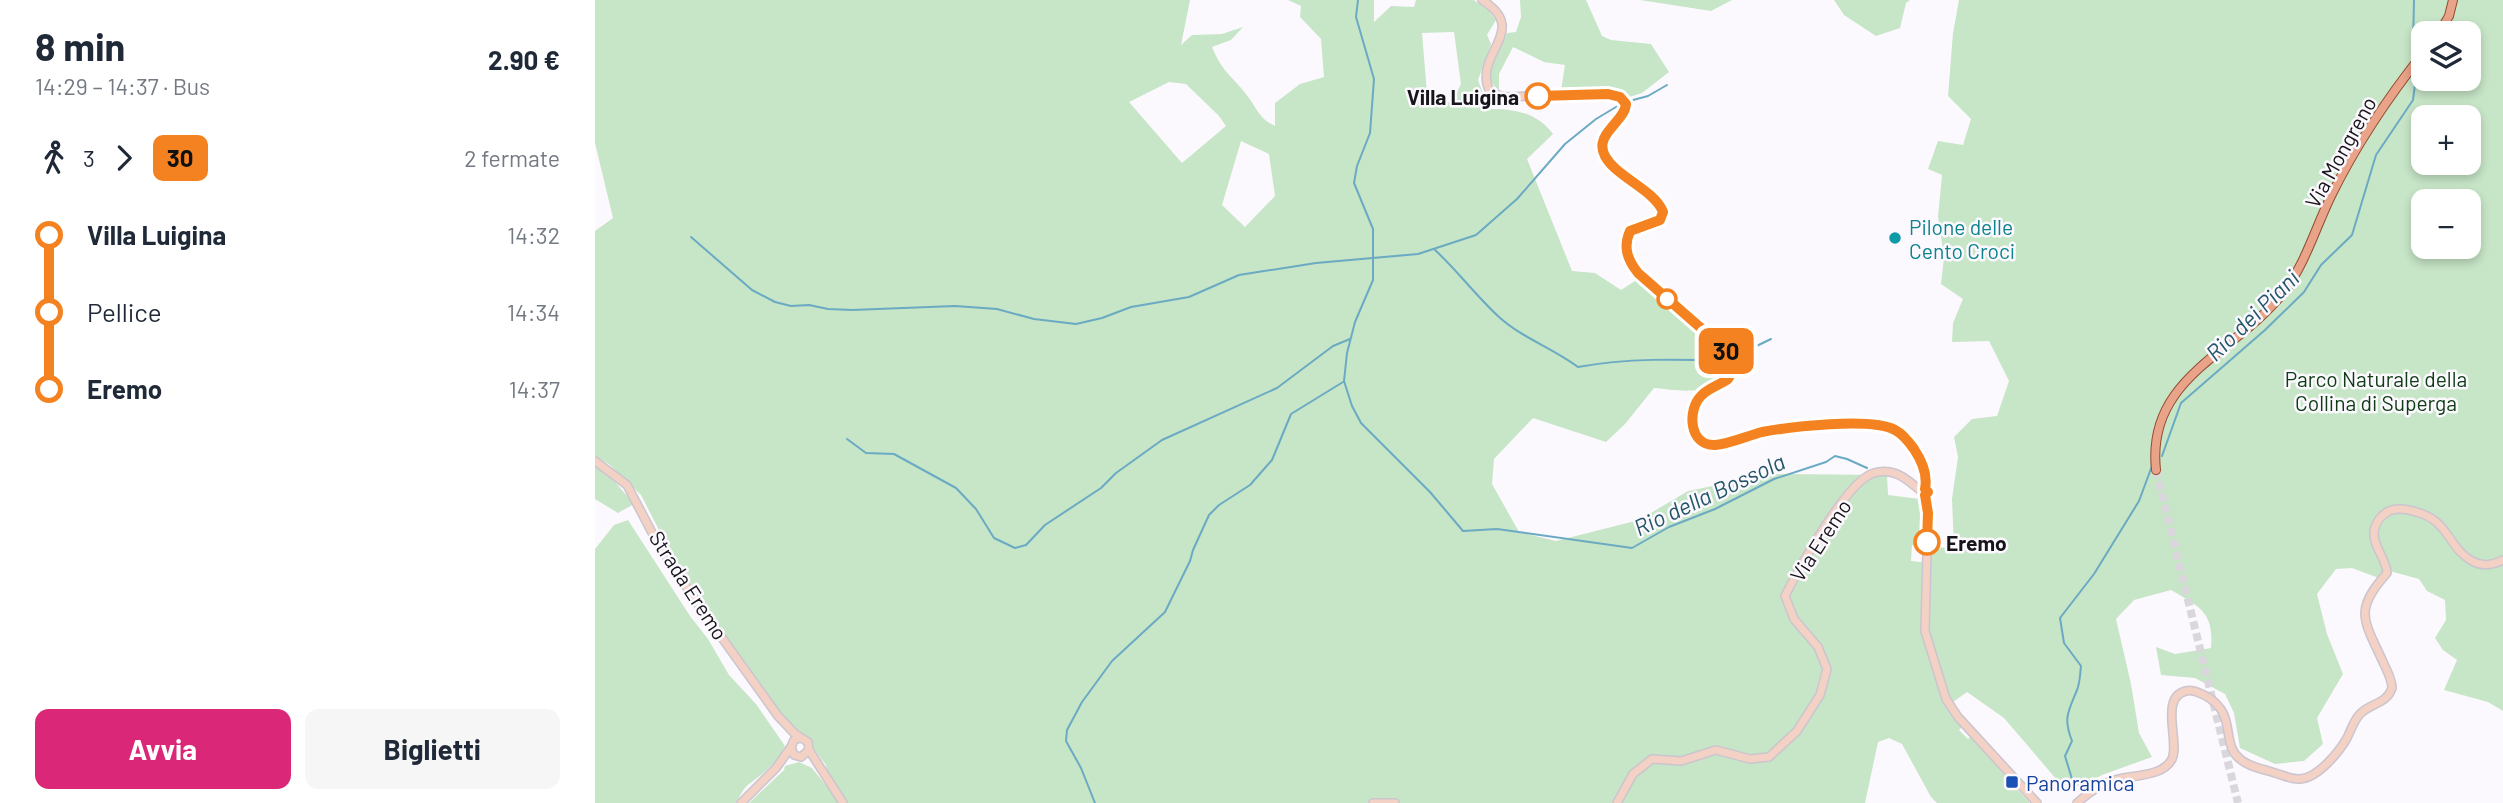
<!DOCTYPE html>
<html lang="it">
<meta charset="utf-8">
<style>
body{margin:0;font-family:Barlow,sans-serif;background:#f6f6f7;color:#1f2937;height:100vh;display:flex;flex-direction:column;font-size:26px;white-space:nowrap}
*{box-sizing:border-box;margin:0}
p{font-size:23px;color:#747a83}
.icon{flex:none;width:38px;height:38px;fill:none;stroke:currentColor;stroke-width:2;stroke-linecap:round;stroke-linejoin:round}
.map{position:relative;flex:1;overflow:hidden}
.sheet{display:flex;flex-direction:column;background:#fff;width:595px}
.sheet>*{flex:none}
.badge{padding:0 14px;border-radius:10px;font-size:24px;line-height:46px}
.controls{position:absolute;left:1816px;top:21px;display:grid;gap:14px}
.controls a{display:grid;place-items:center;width:70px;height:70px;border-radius:14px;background:#fff;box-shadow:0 4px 10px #0003;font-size:35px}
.map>.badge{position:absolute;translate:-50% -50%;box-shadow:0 0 0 4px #fff}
.legs{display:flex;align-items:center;gap:10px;height:77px;padding:0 35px;font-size:23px}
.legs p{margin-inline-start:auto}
.head{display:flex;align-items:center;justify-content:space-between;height:119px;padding:0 35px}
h1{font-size:38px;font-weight:700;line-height:52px}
.button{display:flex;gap:14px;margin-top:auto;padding:14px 35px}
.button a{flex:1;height:80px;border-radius:14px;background:#db2777;color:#fff;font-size:28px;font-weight:700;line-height:80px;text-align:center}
.button a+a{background:#f6f6f7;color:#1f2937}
ul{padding:0 35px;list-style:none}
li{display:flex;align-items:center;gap:24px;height:77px;font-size:26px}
li i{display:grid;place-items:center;width:10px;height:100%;margin:0 9px;background:currentColor}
li i::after{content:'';width:18px;height:18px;margin:-9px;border:5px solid;border-radius:50%;background:#fff}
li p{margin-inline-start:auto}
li:first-child i{background:linear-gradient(#0000 50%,currentColor 0)}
li:last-child i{background:linear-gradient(currentColor 50%,#0000 0)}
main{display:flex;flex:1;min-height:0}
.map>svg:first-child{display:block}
.green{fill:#c7e5c7;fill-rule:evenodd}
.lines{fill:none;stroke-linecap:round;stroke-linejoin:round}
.stream{stroke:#6baac3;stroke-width:2}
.primary-tunnel{stroke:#dad7dc;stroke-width:8;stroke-dasharray:8 4;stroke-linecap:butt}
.secondary-casing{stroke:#cbc5cf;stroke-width:10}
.primary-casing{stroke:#944a2f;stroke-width:10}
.secondary{stroke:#f3d1c4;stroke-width:7}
.primary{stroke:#e8a389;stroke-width:8}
.line-1-casing{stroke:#fff;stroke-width:16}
.line-1{stroke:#f58220;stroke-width:10}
.stop-1-dot{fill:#fff;stroke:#f58220;stroke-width:3.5}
.culture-dot{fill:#0f9aa8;stroke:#fcf9fe;stroke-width:2.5}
.transit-dot{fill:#1a4fb4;stroke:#fcf9fe;stroke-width:2.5}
.labels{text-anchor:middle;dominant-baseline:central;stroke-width:5;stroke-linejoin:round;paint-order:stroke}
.stop-label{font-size:21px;font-weight:bold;fill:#171519;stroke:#fcf9fe;text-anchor:end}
.street-label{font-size:21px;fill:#171519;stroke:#fcf9fe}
.culture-label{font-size:21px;fill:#0d838f;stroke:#fcf9fe;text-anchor:start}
.park-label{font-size:21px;fill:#0d3c14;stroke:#fcf9fe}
.transit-label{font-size:21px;fill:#164399;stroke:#fcf9fe;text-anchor:start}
.water-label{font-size:23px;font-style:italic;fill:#235669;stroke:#fcf9fe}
</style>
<main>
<section class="sheet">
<div class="head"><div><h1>8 min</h1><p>14:29 – 14:37 · Bus</p></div><b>2.90 €</b></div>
<div class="legs"><svg class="icon" aria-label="walk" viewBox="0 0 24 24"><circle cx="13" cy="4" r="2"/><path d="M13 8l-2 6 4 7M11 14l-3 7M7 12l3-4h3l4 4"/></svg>3<svg class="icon" aria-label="forward" viewBox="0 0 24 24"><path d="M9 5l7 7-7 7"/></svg><b class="badge" style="background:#f58220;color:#111">30</b><p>2 fermate</p></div>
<ul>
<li><i style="color:#f58220"></i><b>Villa Luigina</b><p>14:32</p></li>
<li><i style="color:#f58220"></i><span>Pellice</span><p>14:34</p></li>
<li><i style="color:#f58220"></i><b>Eremo</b><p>14:37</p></li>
</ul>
<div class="button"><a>Avvia</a><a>Biglietti</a></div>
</section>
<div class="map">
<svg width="1908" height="803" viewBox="0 0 1908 803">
<rect width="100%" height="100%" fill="#fcf9fe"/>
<!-- green -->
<g class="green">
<path d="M0,0h595l-9,45 11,-10 30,-1 21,-7 -12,13 -19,7c11,27 22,30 37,51 9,13 11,21 26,28v-23l25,-19 24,-7 -3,-38 -21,-22 1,-11 -13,-6h86v22l17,-16 23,1 2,-7h58l15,11 7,9 -9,15 4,9 -13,36 11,29c25,-1 48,4 64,25l-26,25 45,112 23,2 26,17 17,-11 82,78 5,14c-16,27 -45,19 -71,17l-29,36 -19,18 -73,-24 -39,41 -2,25 27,48 37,9 83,-21 49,-29 84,-17 115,1 1,20 32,4 5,16 -2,32 -11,-2 -1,16 19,2 2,-16 22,1 -2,-49 6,-42 -4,-20 18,-18 25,-3 12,-35 -20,-40 -37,1 1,-19 10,-24 -22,-15 3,-27 -6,-40 4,-42 -14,-6 10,-28 25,4 8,-26 -23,-23 5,-63 6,-33h544v711l-15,-9 -44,-12 13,-30 -14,-10 -8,-12 11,-18 -1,-20 -18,-9 -8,-12 -33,-9 -2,10 -32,-12 -16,1 -19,25 10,40 16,40 -26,44 6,26 -19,17 -29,3 -35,-16 -6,-35 -9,-19 -30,-16 -34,-3 -5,-28 19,7 36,-6c3,-36 -11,-41 -40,-58l-37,10 -18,19 15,65 8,49 13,24 -50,18 -22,12 -23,-7 -53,-62 -37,-26 -21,15 16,20 -3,3 9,9 3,-3c20,22 38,46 59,67h-93l-6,-6 -29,-53 -13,-6 -11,4 -13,61h-1024l-14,-29 -1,-9 -12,-16 -3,-10 -17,-9 -10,-12 -81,-113 -41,-69 -21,-41 -31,-30 -15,-9v-225l18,-13 -18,-75zM859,32l7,52 -9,18 -24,3 -6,-72zM1829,33h45v46h-45zM574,82l17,2 33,32 7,10 -44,37 -53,-61zM1829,117h45v46h-45zM646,141l28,13 6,42 -30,31 -23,-22zM1829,201h45v46h-45z"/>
<path d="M925,0h66l16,36 9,4 40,4 18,28 -27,21 -13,4 -15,-6h-53l4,-26 -21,-3 -31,-15 -14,27v16c-22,-14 2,-40 8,-57l9,-1 5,-15z"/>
<path d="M1045,0h92l-21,11z"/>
<path d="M1239,0h76l-4,3 -6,25 -24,8 -32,-21z"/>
<path d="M0,466l20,16 19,22 -16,9 -23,-14z"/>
<path d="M33,520l62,96 18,23 21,36 27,29 29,42c-8,17 -21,27 -36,38 -5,3 -10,13 -13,19h-141v-254l19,-24z"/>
<path d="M204,762l13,6 28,35h-91l35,-33 1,-4z"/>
</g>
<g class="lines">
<!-- stream -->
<g class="stream">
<path d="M763,0l-2,17 18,62 -4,54 -13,33 -3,17 19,46v51l-18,42 -8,31 -3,28 8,25 9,17 69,69 33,39 34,-2 135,19 37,-21 46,-18 59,-30 52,-17 9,-6 12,3 20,9"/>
<path d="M1819,0l-1,46 2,11"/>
<path d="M1038,100l15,-4 19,-11"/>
<path d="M96,237l61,53 23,12 16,4 18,-1 19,4 24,1 103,-4 42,3 37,10 42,5 26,-6 29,-11 58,-10 50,-22 77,-12 102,-9 58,-19 41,-36 48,-55 31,-25 25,-15"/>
<path d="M839,249c23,21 42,47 65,68 23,21 54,31 79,50 49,-9 99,-8 149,-6"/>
<path d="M1141,359l2,-4 33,-16"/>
<path d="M252,439l19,14 28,1 62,34 20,21 18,29 21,10 11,-3 19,-20 56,-37 15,-15 46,-33 115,-52 56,-42 17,-7"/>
<path d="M1567,456l19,-53 84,-73 39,-38 17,-27 31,-30 24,-80 37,-55 4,-31"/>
<path d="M1477,779l-7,-23 7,-15c-9,-23 -4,-29 5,-51 3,-7 3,-16 4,-24l-17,-23 -4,-25 34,-44 45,-73 13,-35"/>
<path d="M500,803l-14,-35 -15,-27 1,-11 15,-28 30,-41 53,-49 25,-51 3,-11 16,-35 10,-10 31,-20 22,-25 19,-46 52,-32"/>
</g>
<!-- primary-tunnel -->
<path class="primary-tunnel" d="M1561,470l82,333"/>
<!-- secondary casing -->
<g class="secondary-casing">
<g id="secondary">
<path d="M887,0c50,31 -11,54 8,92l14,5 104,-3 12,3 6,7c-1,18 -33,30 -21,52 11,21 51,34 58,57l-3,7 -30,11c-7,16 -3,28 8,42l80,70c11,11 20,21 10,36 -8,7 -20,9 -27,17 -14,14 -12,50 14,49 15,-1 32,-9 47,-13 27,-6 109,-15 133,-2 8,5 14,11 19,19 8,12 14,25 11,40l3,3 -3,3 3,18 -3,118 21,68 12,18 79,86"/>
<path d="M0,461l32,24 31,59 39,59 81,113 17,18 13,8 1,8 -8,7 -7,-2 -3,-8 3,-7 6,-2"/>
<path d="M214,750l34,53"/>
<path d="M146,803l35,-35 15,-21"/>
<path d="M778,803h22"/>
<path d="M1022,803l16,-29 19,-15 29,2 35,-11 34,9 19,-2 28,-26 23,-36 7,-26 -9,-22 -24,-28 -9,-23c13,-26 62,-116 89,-123 20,-6 33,6 48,19"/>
<path d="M1482,803c9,-8 20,-16 31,-21 18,-8 54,-3 64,-23 8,-17 -13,-62 14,-68 7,-2 13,2 20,5 32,18 14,47 34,63 9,8 23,10 35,14 8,2 17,7 25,6 18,-1 39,-27 47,-41 4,-8 7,-18 13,-24 10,-11 27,-10 32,-26 0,-9 -5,-17 -9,-26 -19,-42 -30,-51 4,-89 -1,-15 -14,-26 -13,-41 1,-9 7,-17 15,-21 9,-4 18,-2 27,1 33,8 32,36 56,49 11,6 20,4 31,-1"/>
</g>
</g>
<!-- primary casing -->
<g class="primary-casing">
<g id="primary">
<path d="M1844,33l10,-17 4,-16"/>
<path d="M1561,470c-10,-93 79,-116 128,-178 22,-30 31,-63 47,-96 25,-51 58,-100 93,-144"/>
</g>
</g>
<!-- secondary -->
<use href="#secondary" class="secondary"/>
<!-- primary -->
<use href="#primary" class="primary"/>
</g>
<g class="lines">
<!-- line-1 casing -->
<g class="line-1-casing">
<path id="line-1" d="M943,96l70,-2 12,3 6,7c-1,18 -33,30 -21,52 11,21 50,34 58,56l-3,8 -30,11c-7,16 -3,28 8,42l80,70c11,11 20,21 10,36 -8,6 -20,9 -27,17 -14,14 -12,50 14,49 15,-1 32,-9 47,-13 27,-5 109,-15 133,-2 8,4 14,12 19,19 8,12 14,25 11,40l3,3 -3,3 3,18 -1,29"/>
</g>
<!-- line-1 -->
<use href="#line-1" class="line-1"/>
</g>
<!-- markers -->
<g class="stop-1-dot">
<circle cx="943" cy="96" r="12"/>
<circle cx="1072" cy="299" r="9"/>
<circle cx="1332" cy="542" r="12"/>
</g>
<circle class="culture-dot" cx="1300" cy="238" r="7"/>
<rect class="transit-dot" x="1410" y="775" width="14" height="14" rx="3.5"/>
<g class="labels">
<!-- stop labels -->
<g class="stop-label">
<text x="924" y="96">Villa Luigina</text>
<text x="1351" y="542" text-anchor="start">Eremo</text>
</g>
<!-- street labels -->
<g class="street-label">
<text transform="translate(1745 152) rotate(-61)">Via Mongreno</text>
<text transform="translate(1225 540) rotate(-57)">Via Eremo</text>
<text transform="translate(94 585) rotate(57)">Strada Eremo</text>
</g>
<!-- culture labels -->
<g class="culture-label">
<text x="1314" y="226">Pilone delle<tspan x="1314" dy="24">Cento Croci</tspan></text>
</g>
<!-- park labels -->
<g class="park-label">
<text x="1781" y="378">Parco Naturale della<tspan x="1781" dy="24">Collina di Superga</tspan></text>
</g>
<!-- transit labels -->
<g class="transit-label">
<text x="1431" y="782">Panoramica</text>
</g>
<!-- water labels -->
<g class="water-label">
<text transform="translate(1657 315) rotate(-44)">Rio dei Piani</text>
<text transform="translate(1114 494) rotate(-25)">Rio della Bossola</text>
</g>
</g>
</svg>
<div class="controls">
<a><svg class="icon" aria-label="layers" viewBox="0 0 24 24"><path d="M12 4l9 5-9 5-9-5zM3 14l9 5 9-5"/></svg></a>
<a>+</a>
<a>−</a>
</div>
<b class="badge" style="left:1131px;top:351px;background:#f58220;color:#111">30</b>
</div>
</main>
